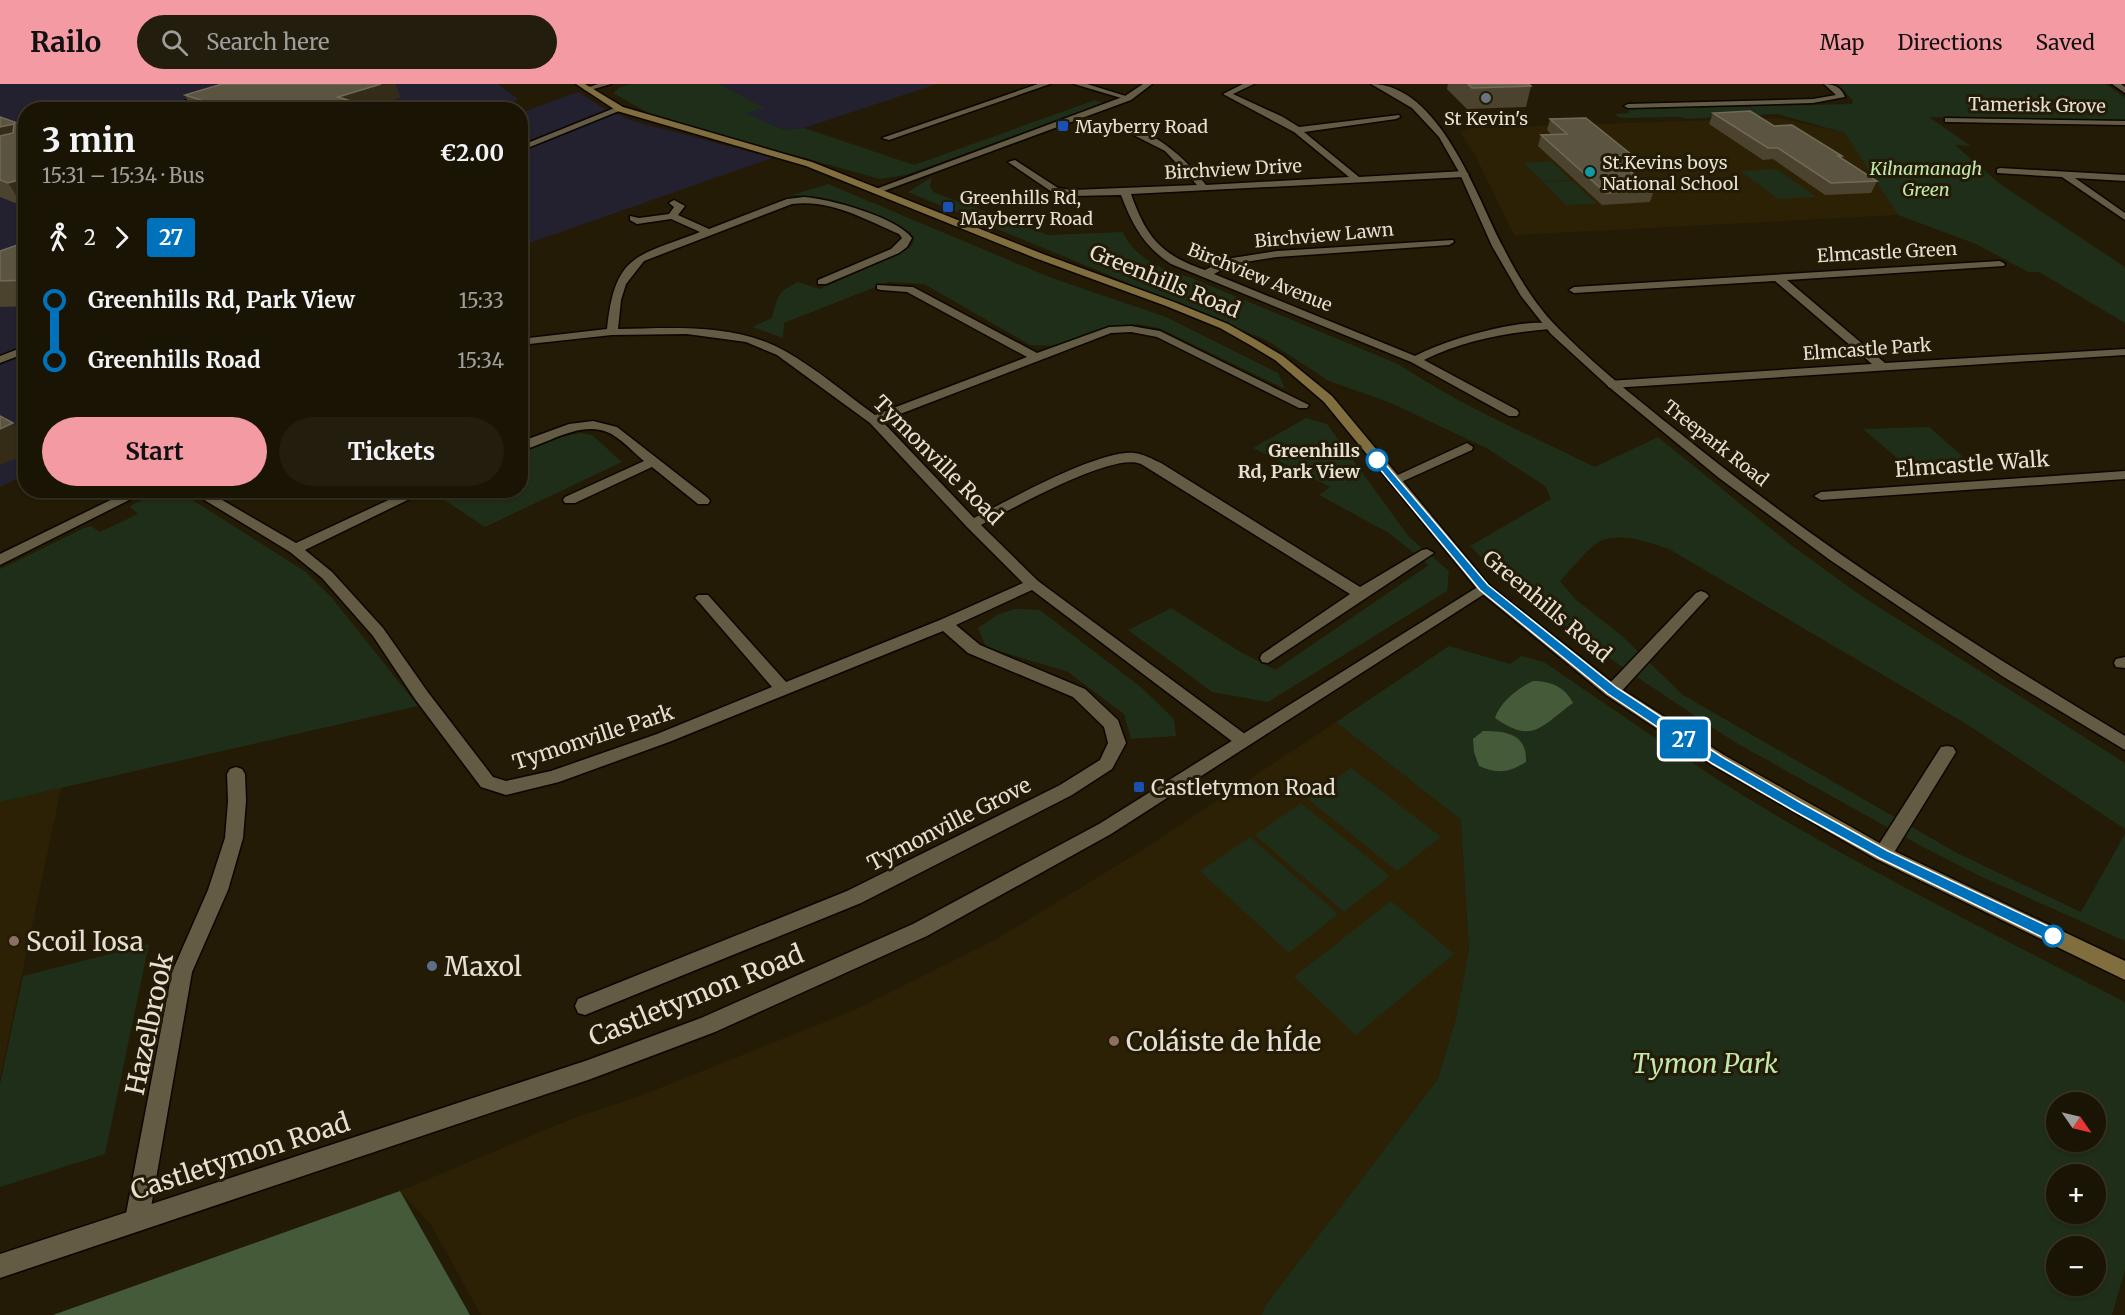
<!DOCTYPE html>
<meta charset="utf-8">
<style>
body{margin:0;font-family:Merriweather,serif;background:#231d0e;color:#f1f3f6;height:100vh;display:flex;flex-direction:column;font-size:22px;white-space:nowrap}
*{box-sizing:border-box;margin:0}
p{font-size:20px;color:#9f9e9a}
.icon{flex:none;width:33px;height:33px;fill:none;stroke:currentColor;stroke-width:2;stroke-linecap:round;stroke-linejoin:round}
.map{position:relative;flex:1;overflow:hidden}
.panel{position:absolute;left:18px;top:18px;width:510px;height:396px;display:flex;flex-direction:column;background:#1a1404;border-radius:24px;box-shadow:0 2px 4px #0004,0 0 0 2px #383326}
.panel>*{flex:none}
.badge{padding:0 12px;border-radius:4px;font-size:21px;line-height:39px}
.needle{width:39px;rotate:124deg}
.tools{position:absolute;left:2046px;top:1008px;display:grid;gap:12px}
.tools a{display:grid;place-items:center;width:60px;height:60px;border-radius:50%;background:#1a1404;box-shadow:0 2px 4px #0004,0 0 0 2px #383326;font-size:30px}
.map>.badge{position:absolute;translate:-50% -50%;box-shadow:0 0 0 3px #fff}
.legs{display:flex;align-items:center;gap:9px;height:66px;padding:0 24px;font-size:20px}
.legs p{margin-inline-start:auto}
.summary{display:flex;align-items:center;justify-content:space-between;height:102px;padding:0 24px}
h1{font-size:33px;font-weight:700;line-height:45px}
.cta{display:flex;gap:12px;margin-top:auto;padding:12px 24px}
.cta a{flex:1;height:69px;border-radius:36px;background:#f49aa2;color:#111;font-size:24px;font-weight:700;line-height:69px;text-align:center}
.cta a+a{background:#231d0e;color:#f1f3f6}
ul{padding:0 24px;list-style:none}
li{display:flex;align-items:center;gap:21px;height:60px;font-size:22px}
li i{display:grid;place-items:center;width:9px;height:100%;margin:0 8px;background:currentColor}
li i::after{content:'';width:15px;height:15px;margin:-8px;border:4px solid;border-radius:50%;background:#1a1404}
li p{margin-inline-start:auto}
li:first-child i{background:linear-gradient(#0000 50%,currentColor 0)}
li:last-child i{background:linear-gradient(currentColor 50%,#0000 0)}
header{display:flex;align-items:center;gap:36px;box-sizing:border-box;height:84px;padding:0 30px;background:#f49aa2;color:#111}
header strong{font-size:28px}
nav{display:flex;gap:33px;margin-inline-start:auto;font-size:21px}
.search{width:420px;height:54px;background:#231d0e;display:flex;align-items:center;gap:15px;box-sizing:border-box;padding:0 21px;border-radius:33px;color:#9f9e9a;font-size:22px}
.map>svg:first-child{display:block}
.commercial{fill:#232030}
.built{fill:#2c2105}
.green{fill:#1f2e18;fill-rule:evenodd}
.forest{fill:#445a39}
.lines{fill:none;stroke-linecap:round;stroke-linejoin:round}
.minor-casing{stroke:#0c0500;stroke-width:3}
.tertiary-casing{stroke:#0c0500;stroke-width:3}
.secondary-casing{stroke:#0c0500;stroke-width:3}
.minor{fill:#635b44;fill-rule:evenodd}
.tertiary{fill:#635b44;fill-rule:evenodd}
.secondary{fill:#806e3f;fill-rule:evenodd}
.wall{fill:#4b432e}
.shaded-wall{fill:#342c17}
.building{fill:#5b5440;stroke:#716a57;stroke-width:1.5}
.line-1{fill:#0072bc;stroke:#fff;stroke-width:1.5}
.worship-dot{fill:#6b7280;stroke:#231b06;stroke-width:2}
.transit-dot{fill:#1a4fb4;stroke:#231b06;stroke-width:2}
.culture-dot{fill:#0f9aa8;stroke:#231b06;stroke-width:2}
.stop-1-dot{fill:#fff;stroke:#0072bc;stroke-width:3}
.education-dot{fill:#8d6e63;stroke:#231b06;stroke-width:2}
.service-dot{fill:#5c6f8a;stroke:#231b06;stroke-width:2}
.labels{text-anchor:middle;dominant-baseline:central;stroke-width:6;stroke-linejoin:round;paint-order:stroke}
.far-street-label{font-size:18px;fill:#e5e0d3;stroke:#231b06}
.far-poi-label{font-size:18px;fill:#e5e0d3;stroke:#231b06;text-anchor:start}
.far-park-label{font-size:18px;font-style:italic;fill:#c1e9ad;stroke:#231b06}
.far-stop-label{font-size:18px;font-weight:bold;fill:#e5e0d3;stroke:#231b06;text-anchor:end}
.street-label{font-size:21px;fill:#e5e0d3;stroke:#231b06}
.poi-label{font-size:21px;fill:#e5e0d3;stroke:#231b06;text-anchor:start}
.near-poi-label{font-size:26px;fill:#e5e0d3;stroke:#231b06;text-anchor:start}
.near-street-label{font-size:26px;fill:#e5e0d3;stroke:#231b06}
.near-park-label{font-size:26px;font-style:italic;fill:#c1e9ad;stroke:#231b06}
</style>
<header>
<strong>Railo</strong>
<div class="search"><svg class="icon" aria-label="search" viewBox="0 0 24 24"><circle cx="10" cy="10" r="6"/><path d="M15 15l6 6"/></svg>Search here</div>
<nav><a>Map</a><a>Directions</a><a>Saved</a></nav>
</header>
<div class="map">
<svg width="2125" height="1231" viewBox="0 0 2125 1231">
<rect width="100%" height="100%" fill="#231b06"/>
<!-- commercial -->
<g class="commercial">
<path d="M0,0h238l-84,25 -128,1 -1,365 -25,12z"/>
<path d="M266,0h232l20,15 -21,11h-314z"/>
<path d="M720,0h217l-133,44 -20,2 -39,-17 19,-5z"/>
<path d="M578,8l27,17 28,12 139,37 -251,88 -1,-133z"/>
</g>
<!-- built -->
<g class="built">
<path d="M1780,34l66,15 52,82 -384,20 -38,-78 -16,-25 14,-4z"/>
<path d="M1336,638l125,98 8,131 -13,67 -18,61 -173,227 -3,9h-781l-50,-90 -31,-34 169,-71 71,-24 217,-87 138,-69 149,-91z"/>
<path d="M61,704l-61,291v-277z"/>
</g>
<!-- green -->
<g class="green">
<path d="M632,0h88l45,24 -19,5 38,17 20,-2 110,37 181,-65 9,3 -198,72 -26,4 -228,-64 -39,-22 7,-6z"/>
<path d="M1838,0h268l19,14v23l-196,-4 42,29 -16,-1 45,39 125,83v56l-86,-51h-11l-52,-28 -78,-29 -53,-82 -68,-19 -90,5 -6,-2 -61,1 -6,-4 15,-1 -1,-4 224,-5 1,-3z"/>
<path d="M1551,77l20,19 -28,1 -20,-18z"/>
<path d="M1777,85l39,28 -38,2 -38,-28z"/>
<path d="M932,93l-2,9 3,6 115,43 75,-3c12,27 40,38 66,45l209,87c62,41 131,71 197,103l63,-30 133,108 72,52 262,166v66l-157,-104 -299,-176c-19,-7 -49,-17 -69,-8 -9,4 -31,31 -40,40l15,18 46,36 62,60 274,158 124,59 44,-78v107l-143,-64 -61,-31 -188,-105 -108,-72 -116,-83 -39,-40 81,-47 -6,-13 -57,-37 -97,-46 -62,-22 -63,-41 -358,-148z"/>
<path d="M1573,97l24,23 -31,1 -23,-23z"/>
<path d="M828,100l221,93 117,40 112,56 7,16 -126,-61 -22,-4 -29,2 -54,20 -24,-1 -106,-61 -36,-2 -104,41 -1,15 -31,-11 20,-9c6,-22 5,-26 26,-36l22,7 84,-38 8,-6 2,-6 -4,-7c-38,-15 -76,-36 -118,-37z"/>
<path d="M1306,334l21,6 82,113 40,34 -2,20 -179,111 -56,-10 -84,-62 43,-22 68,43 36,19 154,-105 -40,-32 -70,-38 11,-8 -77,-39z"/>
<path d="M1929,343l48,42 -61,5 -53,-45z"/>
<path d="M580,349l12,2 30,27 -137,65 -53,-35 88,-2 1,-37 40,-16z"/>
<path d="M174,409l9,1 123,78 26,26 86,108 -418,96v-233l84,-41 7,-2 9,6 38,-18 -8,-7 3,-3 19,-8z"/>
<path d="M1015,525l25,1 102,78 32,31 2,17 -45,3 -7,-25 -56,-42 -82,-25 -8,-19 19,-13z"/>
<path d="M1449,562l61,18 11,-8 23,6c69,47 137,95 208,139 121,73 248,136 373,201v268l-13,45h-850l3,-9 173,-227 18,-61 13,-68 -8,-130 -125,-98zM2056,1018h40v40h-40zM2056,1090h40v40h-40zM2056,1162h40v40h-40z"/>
<path d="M1351,684l90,69 -44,34 -89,-72z"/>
<path d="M1301,719l89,73 -46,36 -89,-77z"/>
<path d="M1250,753l88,77 -49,39 -89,-82z"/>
<path d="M1391,817l63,53 -98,81 -62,-58z"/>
<path d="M149,860l-44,210 -105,33v-103l23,-108z"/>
</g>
<!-- forest -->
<g class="forest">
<path d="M1533,597c18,0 32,6 40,22 -32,23 -40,42 -78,15 5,-16 23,-30 38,-37z"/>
<path d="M1483,647c24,0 44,3 43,31 -18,11 -28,12 -47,4l-5,-14 -1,-13z"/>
<path d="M400,1107l70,124h-417z"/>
</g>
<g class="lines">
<!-- minor casing -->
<g class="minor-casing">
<g id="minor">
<path d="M238,0h12l-78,26h-14z"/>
<path d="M598,0h13l-24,7 -4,-2z"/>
<path d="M1038,0h12l-161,56 -7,-2z"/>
<path d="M1074,0h13l45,14 -4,2z"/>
<path d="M1243,0h11l-21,10 50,23 16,10 100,-12 1,2 -4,2 -92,13 55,45 105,-6 5,3 -5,3 -333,17c15,43 30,61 74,76l21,-11 51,-8 176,-11 1,2 -5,3 -172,12 -44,7 -19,10 201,82c30,-16 106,-39 139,-32v4l-4,1c-44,4 -86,11 -126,31l93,50 2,3 -2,3h-8l-98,-54 -240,-98c-27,-17 -39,-40 -50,-69l-49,1 -20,-4 -44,-30 7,-2 43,28 14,2 125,-5 -32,-34 -47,-24 -1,-2 4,-2c36,11 62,32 85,62l143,-8 -55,-45 -71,-38z"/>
<path d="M1824,0c10,0 17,3 21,13l-32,6 -185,5 -4,-2 4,-2 185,-5 23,-4z"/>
<path d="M2112,0h9l4,3v6z"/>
<path d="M617,23l7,2 -104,42v-5z"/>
<path d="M1945,34l180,3v4l-177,-3h-3z"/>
<path d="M2000,84l125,7v6l-50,-3 50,35v7l-63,-43 -65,-4v-4z"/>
<path d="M804,113c27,2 92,20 108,41l-5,9 -8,6 -73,31h-8v-4l73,-31 11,-11 -3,-4c-35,-15 -68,-35 -107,-30l-148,57 -18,23 -5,16 -3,29c55,-1 118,-6 167,22 32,18 61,43 90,64l152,-58 -120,-65 -26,-2 -4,-1v-4l36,2 124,66 72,-26 22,-1 29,5 149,74 -2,3h-8l-142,-71 -26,-5 -20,1 -229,88 92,97c35,-18 124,-68 160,-65 10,1 18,6 27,10l199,124 62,-37 5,-1 7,4 -166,110 -6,-1 -2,-4 2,-4 88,-60 -209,-130c-28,-13 -131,46 -160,61l57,56 211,156 3,4 -3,4 -6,2 -6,-2 -205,-155 -76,35 24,20 105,44 33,31 8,23 -14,26 -40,26 -211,108 -276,112 -7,-2 -3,-7 3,-7 269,-108 213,-106 40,-25 8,-17 -4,-16 -31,-30 -105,-44 -25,-22 -274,111 -110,40 -53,13 -25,-8 -66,-88 -42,-63 -51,-58 -32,-26 -102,-62h17l91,53 114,-53h18l-123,60 27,22 51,56 44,63 66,86 13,4 45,-10 106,-37 115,-47 -74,-86 -3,-3 3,-3h10l78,87 154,-62 83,-37 -56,-56 -97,-104 -93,-68 -31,-13 -59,-8 -75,1 -92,10v-6l87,-10c8,-76 29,-72 93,-97l-29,-13 -34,5 -7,-4v-4l9,2 30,-4 5,-7 -5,-4 5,-3 11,6 -7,9 31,14 78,-30z"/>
<path d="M2000,177l5,3 -1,2 -217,14 98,83 240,-14v6l-513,33 -4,-1v-6l264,-17 -97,-83 -201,12 -5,-3 5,-3z"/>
<path d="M26,262v7l-26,10v-7z"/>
<path d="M593,337l24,6 91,71 2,3 -2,3h-10l-46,-37 -77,36h-10l-2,-3 2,-3 79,-36c-11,-9 -24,-24 -37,-29 -29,-11 -59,12 -87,19v-9l49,-18z"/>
<path d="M1467,359l6,4 -1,3 -73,33 -5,1 -7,-4z"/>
<path d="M2125,387v8l-304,21 -7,-4 7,-4z"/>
<path d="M131,406h18l-149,75v-11z"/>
<path d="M1701,507l5,2 3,3 -3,3 -88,96h-12l-2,-4 2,-4 90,-94z"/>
<path d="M2125,573v11l-9,-1 -2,-4 2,-4z"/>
<path d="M1947,662l6,1 3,5 -66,107 -7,2 -7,-2 -2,-5 2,-5 65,-102z"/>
<path d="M236,683l6,2 3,5 1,27 -3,37 -15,52 -36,82 -43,247 -4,8 -8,4 -8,-4 -4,-8 47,-247 36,-82 17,-52 3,-37 -1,-27 3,-5z"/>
</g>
</g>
<!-- tertiary casing -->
<g class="tertiary-casing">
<g id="tertiary">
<path d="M1143,0h9l-21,16 -250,92 -8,-2 252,-94z"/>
<path d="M1371,0c69,0 106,114 132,163 15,30 34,61 58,84 42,42 90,79 136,116 135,108 280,200 428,289v14l-123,-74 -172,-116 -111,-82 -110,-91 -58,-53 -30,-38 -29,-50 -33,-74 -20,-35 -27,-29z"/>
<path d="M1484,499l7,5 -2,3 -378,243 -184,102 -212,96 -127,48 -588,198v-24l588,-194 113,-42 212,-94 186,-100z"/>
</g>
</g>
<!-- secondary casing -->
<g class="secondary-casing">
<path id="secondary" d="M576,0h9l38,23 189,55 231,92 131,48 54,22 30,17 25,15 49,40 157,189 129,102 106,68 166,94 235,112v19l-249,-121 -164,-94 -106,-70 -127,-104 -155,-189 -49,-42 -25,-15 -30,-17 -54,-22 -131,-48 -229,-92 -189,-55z"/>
</g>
<!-- minor -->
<use href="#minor" class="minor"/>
<!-- tertiary -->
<use href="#tertiary" class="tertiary"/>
<!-- secondary -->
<use href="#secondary" class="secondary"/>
</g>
<!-- wall -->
<g class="wall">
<path d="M222,0h173l5,13 -29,10 9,3h-188l-7,-15z"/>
<path d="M1448,0h81l2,2 -5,21 -59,2 -20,-20z"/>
<path d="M1713,29l61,13 68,30 -1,2 36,23 -6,12 -46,2 -52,-36 -10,1 -54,-36z"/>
<path d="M0,33l26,9v80h-3l-23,-9z"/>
<path d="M1550,35l82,36 -3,12h-4l29,23 -4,12 -48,3 -64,-59 3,-11h11l-5,-5z"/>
<path d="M26,158v64l-26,1v-56z"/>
</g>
<!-- shaded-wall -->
<g class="shaded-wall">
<path d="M370,0h25l5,13 -38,13 -24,-13z"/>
<path d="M14,40l12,19 -26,10v-26z"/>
<path d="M26,94v28h-3l-15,-23z"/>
<path d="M13,339l13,16v15l-26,11v-36z"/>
</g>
<!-- building -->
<g class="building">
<path d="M222,0h159l-43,13 42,13h-148l-47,-15z"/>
<path d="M1468,0h61l2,2 -59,2z"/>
<path d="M1750,27l24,15 18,-1 50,31h-4l39,25 -46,2 -53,-35h-10l-55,-35z"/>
<path d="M0,33l26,9v52l-18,5 -8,-3v-44l13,-3 1,-9 -14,3z"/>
<path d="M1586,34l46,37 -21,1 43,34 -48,3 -65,-58 26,-1 -17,-15z"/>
<path d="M26,158v38l-26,1v-30z"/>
<path d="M0,332l13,7 -13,6z"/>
</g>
<!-- line-1 -->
<path class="line-1" d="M1374,374h6l108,127 129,103 105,69 81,47 85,47 170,80 2,5 -2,4h-10l-169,-82 -85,-47 -81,-47 -105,-70 -128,-104 -106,-128z"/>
<!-- markers -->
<circle class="worship-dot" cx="1486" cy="14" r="6"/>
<g class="transit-dot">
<rect x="1057" y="36" width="12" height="12" rx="3"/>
<rect x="942" y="117" width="12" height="12" rx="3"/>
<rect x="1133" y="697" width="12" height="12" rx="3"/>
</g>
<circle class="culture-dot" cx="1590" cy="88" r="6"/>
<g class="stop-1-dot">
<circle cx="1377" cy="376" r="10"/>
<circle cx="2053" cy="852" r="10"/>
</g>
<g class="education-dot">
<circle cx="14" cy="857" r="6"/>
<circle cx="1114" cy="957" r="6"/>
</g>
<circle class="service-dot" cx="432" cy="882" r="6"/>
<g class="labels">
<!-- far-street labels -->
<g class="far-street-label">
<text transform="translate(2037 21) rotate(1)">Tamerisk Grove</text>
<text transform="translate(1233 85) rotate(-3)">Birchview Drive</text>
<text transform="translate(1324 151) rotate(-5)">Birchview Lawn</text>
<text transform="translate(1887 168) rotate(-3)">Elmcastle Green</text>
<text transform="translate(1260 193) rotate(22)">Birchview Avenue</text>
<text transform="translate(1867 265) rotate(-4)">Elmcastle Park</text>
<text transform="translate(1716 359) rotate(38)">Treepark Road</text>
</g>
<!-- far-poi labels -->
<g class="far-poi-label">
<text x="1486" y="34" text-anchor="middle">St Kevin's</text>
<text x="1075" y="42">Mayberry Road</text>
<text x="1602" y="78">St.Kevins boys<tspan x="1602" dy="21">National School</tspan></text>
<text x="960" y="113">Greenhills Rd,<tspan x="960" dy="21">Mayberry Road</tspan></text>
</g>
<!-- far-park labels -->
<g class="far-park-label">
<text x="1926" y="84">Kilnamanagh<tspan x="1926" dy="21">Green</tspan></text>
</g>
<!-- far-stop labels -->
<g class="far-stop-label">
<text x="1360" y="366">Greenhills<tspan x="1360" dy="21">Rd, Park View</tspan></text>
</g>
<!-- street labels -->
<g class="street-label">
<text transform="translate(1165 197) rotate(22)">Greenhills Road</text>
<text transform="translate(938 376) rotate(45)">Tymonville Road</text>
<text transform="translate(1972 380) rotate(-4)">Elmcastle Walk</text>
<text transform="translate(1547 522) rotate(40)">Greenhills Road</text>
<text transform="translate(593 653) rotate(-18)">Tymonville Park</text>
<text transform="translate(949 740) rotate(-27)">Tymonville Grove</text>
</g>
<!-- poi labels -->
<g class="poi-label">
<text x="1151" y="703">Castletymon Road</text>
</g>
<!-- near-poi labels -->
<g class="near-poi-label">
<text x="26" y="857">Scoil Iosa</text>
<text x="444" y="882">Maxol</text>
<text x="1126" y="957">Coláiste de hÍde</text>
</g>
<!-- near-street labels -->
<g class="near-street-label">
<text transform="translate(696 911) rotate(-22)">Castletymon Road</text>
<text transform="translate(149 940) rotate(-78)">Hazelbrook</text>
<text transform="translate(240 1072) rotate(-18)">Castletymon Road</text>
</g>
<!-- near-park labels -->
<g class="near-park-label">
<text x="1705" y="979">Tymon Park</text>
</g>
</g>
</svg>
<div class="tools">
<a><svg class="needle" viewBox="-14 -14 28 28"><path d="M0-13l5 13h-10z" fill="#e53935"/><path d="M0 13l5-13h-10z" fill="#9f9e9a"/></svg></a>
<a>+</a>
<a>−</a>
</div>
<b class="badge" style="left:1684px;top:655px;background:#0072bc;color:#fff">27</b>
<section class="panel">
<div class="summary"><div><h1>3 min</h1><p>15:31 – 15:34 · Bus</p></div><b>€2.00</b></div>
<div class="legs"><svg class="icon" aria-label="walk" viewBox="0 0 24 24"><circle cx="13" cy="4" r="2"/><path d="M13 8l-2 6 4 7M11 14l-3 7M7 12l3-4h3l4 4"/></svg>2<svg class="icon" aria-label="forward" viewBox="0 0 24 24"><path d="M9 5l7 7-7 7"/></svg><b class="badge" style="background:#0072bc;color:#fff">27</b></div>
<ul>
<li><i style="color:#0072bc"></i><b>Greenhills Rd, Park View</b><p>15:33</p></li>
<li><i style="color:#0072bc"></i><b>Greenhills Road</b><p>15:34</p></li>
</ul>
<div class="cta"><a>Start</a><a>Tickets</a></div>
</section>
</div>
